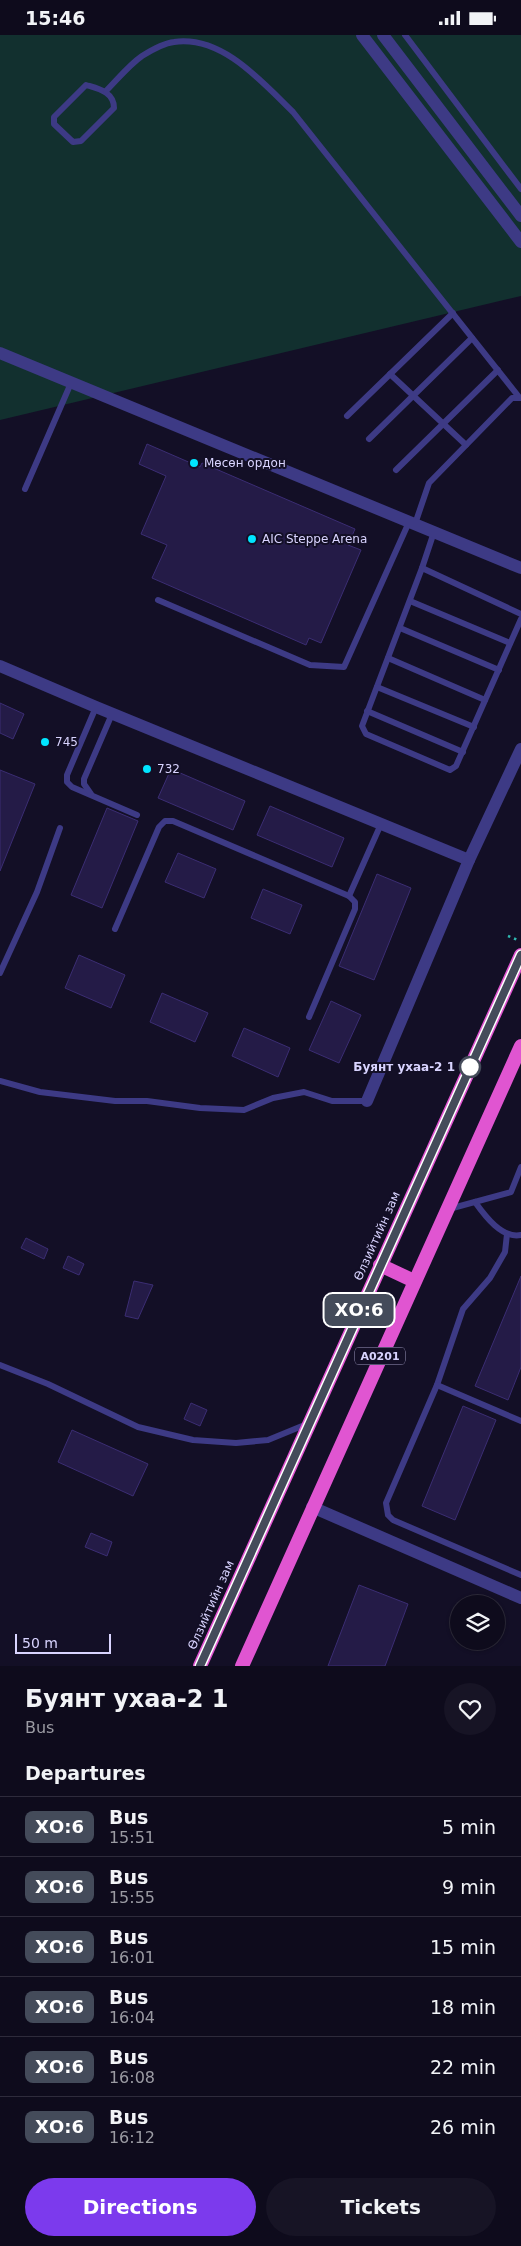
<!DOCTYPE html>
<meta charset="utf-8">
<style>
body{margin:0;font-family:"DejaVu Sans",sans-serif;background:#171425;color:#f1f3f6;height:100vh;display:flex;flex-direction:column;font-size:19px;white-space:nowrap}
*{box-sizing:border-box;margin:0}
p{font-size:16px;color:#9b9ba3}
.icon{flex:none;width:28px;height:28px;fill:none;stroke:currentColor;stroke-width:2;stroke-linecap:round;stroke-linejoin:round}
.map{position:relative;height:1631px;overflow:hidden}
.side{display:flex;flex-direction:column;background:#0e0b1c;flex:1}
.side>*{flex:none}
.badge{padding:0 10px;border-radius:8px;font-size:18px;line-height:32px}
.controls{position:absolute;left:450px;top:1560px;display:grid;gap:10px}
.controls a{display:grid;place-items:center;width:55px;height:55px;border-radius:50%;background:#0e0b1c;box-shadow:0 1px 4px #0004,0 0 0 1px #2e2b3b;font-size:25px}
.scale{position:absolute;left:15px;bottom:12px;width:96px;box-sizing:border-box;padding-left:5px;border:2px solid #d9d4ff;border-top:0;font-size:14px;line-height:18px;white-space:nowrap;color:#d9d4ff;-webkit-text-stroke:4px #130f26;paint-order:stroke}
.map>.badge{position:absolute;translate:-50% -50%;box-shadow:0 0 0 2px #fff}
h2{padding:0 25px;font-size:19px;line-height:45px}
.round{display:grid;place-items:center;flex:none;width:52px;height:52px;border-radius:26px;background:#171425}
.summary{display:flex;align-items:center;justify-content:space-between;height:85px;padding:0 25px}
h1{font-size:24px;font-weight:800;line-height:38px}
.cta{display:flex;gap:10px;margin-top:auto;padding:10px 25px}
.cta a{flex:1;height:58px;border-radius:30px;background:#7c3aed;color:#fff;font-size:20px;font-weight:800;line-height:58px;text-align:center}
.cta a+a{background:#171425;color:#f1f3f6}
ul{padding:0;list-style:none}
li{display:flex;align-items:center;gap:15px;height:60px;padding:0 25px;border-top:1px solid #2e2b3b}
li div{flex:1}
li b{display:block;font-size:19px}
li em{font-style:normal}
li .badge{min-width:55px;font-weight:700;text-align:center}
.status{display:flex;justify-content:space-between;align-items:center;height:35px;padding:0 25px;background:#0e0b1c;direction:ltr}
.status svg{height:14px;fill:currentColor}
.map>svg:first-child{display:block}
.green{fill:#12302f}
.building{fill:#241b47;stroke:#3b2d73}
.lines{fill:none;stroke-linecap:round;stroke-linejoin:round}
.path{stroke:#2fb8b0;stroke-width:2.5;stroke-dasharray:2.5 4;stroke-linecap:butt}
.service{stroke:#3d3a85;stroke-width:6}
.minor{stroke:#3d3a85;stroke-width:12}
.trunk{stroke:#e055d1;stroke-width:14}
.line-casing{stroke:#fff;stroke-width:11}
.line{stroke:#444b5a;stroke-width:8}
.poi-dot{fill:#00e5ff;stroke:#130f26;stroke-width:2}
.stop-dot{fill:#fff;stroke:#444b5a;stroke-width:2.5}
.labels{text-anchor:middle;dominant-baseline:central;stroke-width:4;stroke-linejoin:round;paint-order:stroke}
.shield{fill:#130f26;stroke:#9e99be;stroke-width:1}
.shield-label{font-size:11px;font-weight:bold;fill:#d9d4ff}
.poi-label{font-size:12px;fill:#d9d4ff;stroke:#130f26;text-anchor:start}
.stop-label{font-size:12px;font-weight:bold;fill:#d9d4ff;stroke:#130f26;text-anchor:end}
.street-label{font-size:12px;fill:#d9d4ff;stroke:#130f26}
</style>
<div class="status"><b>15:46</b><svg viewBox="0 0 49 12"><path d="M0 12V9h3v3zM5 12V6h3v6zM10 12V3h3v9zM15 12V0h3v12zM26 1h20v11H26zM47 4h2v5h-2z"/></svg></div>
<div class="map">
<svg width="521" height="1631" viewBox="0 0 521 1631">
<rect width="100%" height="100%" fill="#130f26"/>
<!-- green -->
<path class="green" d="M0,0h521v261l-521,124z"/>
<!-- building -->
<g class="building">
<path d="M147,409l53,23 2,-4 153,66 -7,16 13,5 -40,93 -12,-5 -3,7 -154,-67 15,-33 -26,-11 25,-58 -27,-12z"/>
<path d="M0,668l24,11 -11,25 -13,-6z"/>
<path d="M171,734l74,32 -12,29 -75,-32z"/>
<path d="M0,735l35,14 -35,87z"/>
<path d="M270,771l74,32 -12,29 -75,-32z"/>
<path d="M107,773l31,13 -36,87 -31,-13z"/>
<path d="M178,818l38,16 -12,29 -39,-16z"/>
<path d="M377,839l34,14 -37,92 -35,-14z"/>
<path d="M263,854l39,16 -12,29 -39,-16z"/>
<path d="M79,920l46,20 -14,33 -46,-20z"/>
<path d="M162,958l46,20 -13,29 -45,-20z"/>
<path d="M331,966l30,14 -22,48 -30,-13z"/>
<path d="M244,993l46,20 -12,29 -46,-21z"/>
<path d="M26,1203l22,11 -4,10 -23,-11z"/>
<path d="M68,1221l16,8 -5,11 -16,-7z"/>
<path d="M521,1241v91l-13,33 -33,-14z"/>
<path d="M134,1246l19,4 -15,34 -13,-3z"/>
<path d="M191,1368l16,7 -7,16 -16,-7z"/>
<path d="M463,1371l33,14 -41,100 -33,-14z"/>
<path d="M72,1395l76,34 -15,32 -75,-34z"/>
<path d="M91,1498l21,9 -5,14 -22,-9z"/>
<path d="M359,1550l49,19 -20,54 -3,8h-57z"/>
</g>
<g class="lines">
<!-- path -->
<path class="path" d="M508,901l12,5"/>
<!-- service -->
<g class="service">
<path d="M405,0l116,154"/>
<path d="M86,50c13,4 28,7 28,23l-33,33 -8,1 -19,-18v-7z"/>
<path d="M106,56c11,-11 23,-26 36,-35 8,-5 23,-13 32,-14 48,-7 88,40 119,70l226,285"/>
<path d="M390,339l76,71"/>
<path d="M347,381l106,-103"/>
<path d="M369,404l103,-101"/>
<path d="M396,435l102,-100"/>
<path d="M25,454l46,-106"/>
<path d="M415,489l14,-41 83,-85h9"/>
<path d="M422,533l12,-36"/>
<path d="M158,565l152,65 34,2 65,-145"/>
<path d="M410,566l100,42"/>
<path d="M521,579l-99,-46 -60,158 4,8 84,36 6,-4 65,-147"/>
<path d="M400,593l99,42"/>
<path d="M388,623l97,42"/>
<path d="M377,652l97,40"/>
<path d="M96,672l-29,68v7l5,5 65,28"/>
<path d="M367,676l96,41"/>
<path d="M91,759l-7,-10v-5l28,-65"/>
<path d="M349,861l32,-72"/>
<path d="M115,894l44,-102 6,-6h8l176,75 6,6v7l-46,108"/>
<path d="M0,938l37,-81 23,-64"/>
<path d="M0,1046l40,11 75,9h32l53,7 44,2 29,-12 31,-6 28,9h35"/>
<path d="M475,1167c10,14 27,37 46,33"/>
<path d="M449,1174l62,-17 10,-25"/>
<path d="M507,1199l-2,18 -15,26 -27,31 -26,76 -51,118 2,12 5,5 128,55"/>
<path d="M0,1330l48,19 90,43 55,13 43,3 32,-3 39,-16"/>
<path d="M437,1350l84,36"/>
</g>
<!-- minor -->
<g class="minor">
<path d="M362,0l159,207"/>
<path d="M383,0l138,181"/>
<path d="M0,318l521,215"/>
<path d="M0,631l96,41 373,153 52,-111"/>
<path d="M367,1066l102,-241"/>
<path d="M312,1472l209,91"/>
</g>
<!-- trunk -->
<g class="trunk">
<path d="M380,1230l34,16"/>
<path d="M200,1631l321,-711"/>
<path d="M242,1631l279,-620"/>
</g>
</g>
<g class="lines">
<!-- line casing -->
<g class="line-casing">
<path id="line" d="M200,1631l321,-711"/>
</g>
<!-- line -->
<use href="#line" class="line"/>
</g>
<!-- markers -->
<g class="poi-dot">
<circle cx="194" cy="428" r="5"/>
<circle cx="252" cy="504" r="5"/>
<circle cx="45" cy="707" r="5"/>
<circle cx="147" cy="734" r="5"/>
</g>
<circle class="stop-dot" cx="470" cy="1032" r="10"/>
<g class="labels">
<!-- shield labels -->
<rect class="shield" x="355" y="1312.5" width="50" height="17" rx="4"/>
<g class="shield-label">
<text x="380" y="1321">A0201</text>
</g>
<!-- poi labels -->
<g class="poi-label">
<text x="204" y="428">Мөсөн ордон</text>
<text x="262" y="504">AIC Steppe Arena</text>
<text x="55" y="707">745</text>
<text x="157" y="734">732</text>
</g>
<!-- stop labels -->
<g class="stop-label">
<text x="455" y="1032">Буянт ухаа-2 1</text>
</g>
<!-- street labels -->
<g class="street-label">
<text transform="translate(377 1201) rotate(-66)">Өлзийтийн зам</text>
<text transform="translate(211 1570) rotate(-66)">Өлзийтийн зам</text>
</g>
</g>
</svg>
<div class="controls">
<a><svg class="icon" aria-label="layers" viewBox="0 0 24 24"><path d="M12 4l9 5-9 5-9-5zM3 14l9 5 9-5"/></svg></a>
</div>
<div class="scale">50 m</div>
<b class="badge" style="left:359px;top:1275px;background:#444b5a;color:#fff">ХО:6</b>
</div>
<section class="side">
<div class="summary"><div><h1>Буянт ухаа-2 1</h1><p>Bus</p></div><a class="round"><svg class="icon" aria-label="heart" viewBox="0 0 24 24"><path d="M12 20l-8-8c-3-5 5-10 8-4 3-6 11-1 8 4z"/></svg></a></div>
<h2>Departures</h2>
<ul>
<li><span class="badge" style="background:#444b5a;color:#fff">ХО:6</span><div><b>Bus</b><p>15:51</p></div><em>5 min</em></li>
<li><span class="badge" style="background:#444b5a;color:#fff">ХО:6</span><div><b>Bus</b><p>15:55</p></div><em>9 min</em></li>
<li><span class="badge" style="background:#444b5a;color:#fff">ХО:6</span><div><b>Bus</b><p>16:01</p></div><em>15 min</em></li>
<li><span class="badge" style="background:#444b5a;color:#fff">ХО:6</span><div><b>Bus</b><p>16:04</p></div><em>18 min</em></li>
<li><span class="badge" style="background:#444b5a;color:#fff">ХО:6</span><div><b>Bus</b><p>16:08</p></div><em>22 min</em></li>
<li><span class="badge" style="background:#444b5a;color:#fff">ХО:6</span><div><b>Bus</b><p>16:12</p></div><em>26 min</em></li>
</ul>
<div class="cta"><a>Directions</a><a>Tickets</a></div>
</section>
